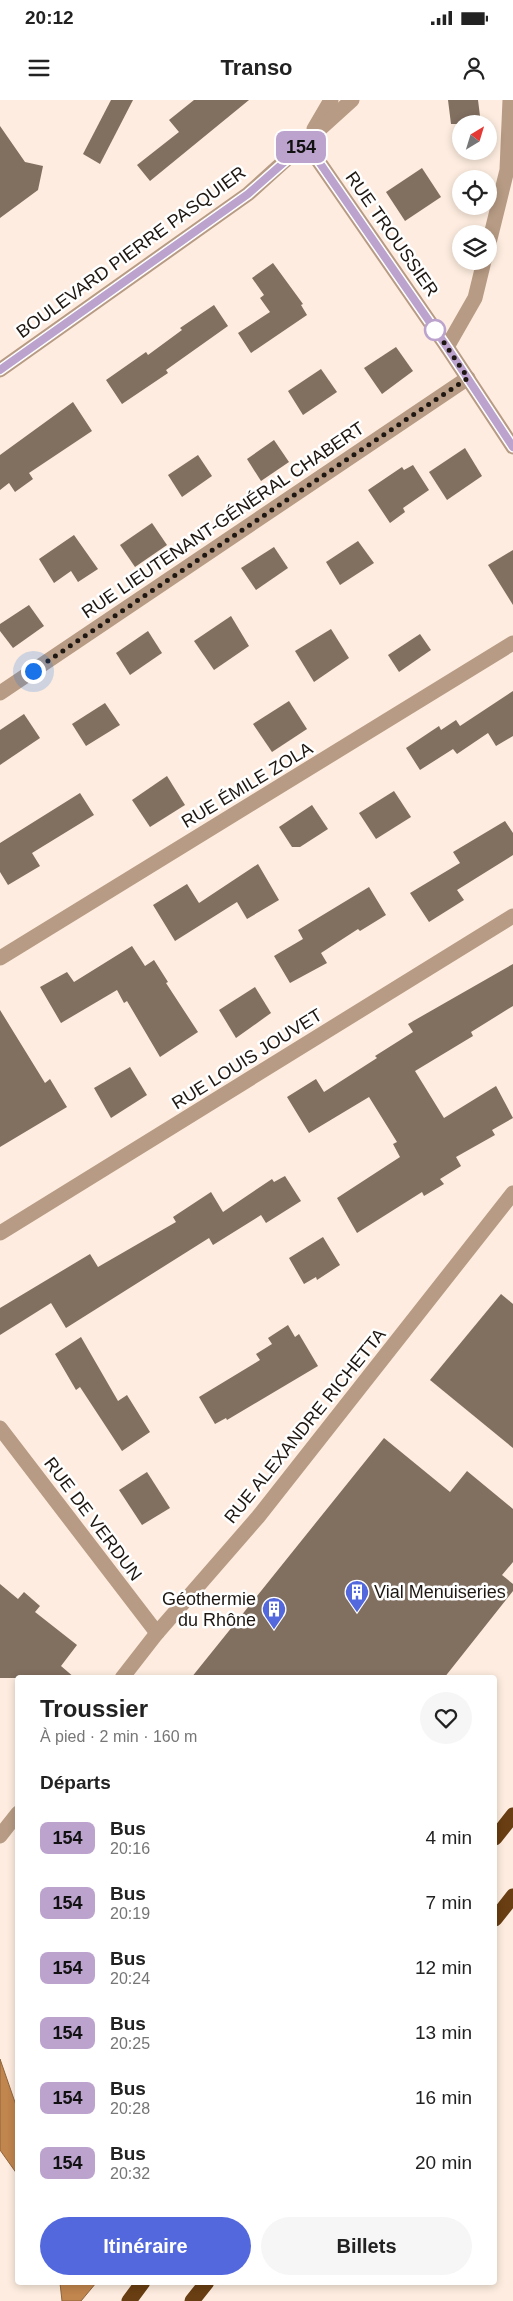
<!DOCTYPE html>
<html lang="fr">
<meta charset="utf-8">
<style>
body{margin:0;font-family:Arial,sans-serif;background:#f6f6f6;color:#222;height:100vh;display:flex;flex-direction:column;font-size:19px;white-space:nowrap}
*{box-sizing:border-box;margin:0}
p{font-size:16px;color:#767676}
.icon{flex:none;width:28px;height:28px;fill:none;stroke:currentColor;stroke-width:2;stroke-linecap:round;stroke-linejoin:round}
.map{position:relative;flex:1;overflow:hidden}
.details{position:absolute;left:15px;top:1575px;width:482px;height:610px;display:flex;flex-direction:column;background:#fff;border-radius:5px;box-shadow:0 2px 8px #0003}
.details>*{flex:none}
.badge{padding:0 10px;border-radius:8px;font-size:18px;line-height:32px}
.needle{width:32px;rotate:38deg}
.tools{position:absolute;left:452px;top:15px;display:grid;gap:10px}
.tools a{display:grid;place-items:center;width:45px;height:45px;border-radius:50%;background:#fff;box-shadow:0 2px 8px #0003;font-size:25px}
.you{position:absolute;width:25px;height:25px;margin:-12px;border:4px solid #fff;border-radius:50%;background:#1a73e8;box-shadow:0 0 0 8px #1a73e833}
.map>.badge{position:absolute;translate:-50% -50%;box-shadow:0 0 0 2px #fff}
h2{padding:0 25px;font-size:19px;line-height:45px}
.round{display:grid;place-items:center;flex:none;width:52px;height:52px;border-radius:26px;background:#f6f6f6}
.head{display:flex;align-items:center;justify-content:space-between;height:85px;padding:0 25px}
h1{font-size:24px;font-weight:800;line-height:38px}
.cta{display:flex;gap:10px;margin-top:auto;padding:10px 25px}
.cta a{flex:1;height:58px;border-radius:30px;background:#5468de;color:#fff;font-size:20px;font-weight:800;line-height:58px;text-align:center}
.cta a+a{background:#f6f6f6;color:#222}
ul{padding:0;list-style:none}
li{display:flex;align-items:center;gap:15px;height:65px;padding:0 25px}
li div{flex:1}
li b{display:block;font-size:19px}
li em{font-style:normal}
li .badge{min-width:55px;font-weight:700;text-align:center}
.status{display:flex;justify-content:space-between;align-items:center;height:35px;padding:0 25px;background:#fff;direction:ltr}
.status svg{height:14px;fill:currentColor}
header{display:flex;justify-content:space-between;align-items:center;height:65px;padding:0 25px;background:#fff;font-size:22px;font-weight:800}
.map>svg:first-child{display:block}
.water{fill:#c1854e;stroke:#90643c}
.building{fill:#816f60}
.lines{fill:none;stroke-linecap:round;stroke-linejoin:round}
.street{stroke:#b79b84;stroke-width:15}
.highway{stroke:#693e12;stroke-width:15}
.line-casing{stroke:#fff;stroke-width:11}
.line{stroke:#bca3ce;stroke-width:8}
.walk{stroke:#1e1711;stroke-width:5;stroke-dasharray:0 9}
.stop-dot{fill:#fff;stroke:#bca3ce;stroke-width:2.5}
.labels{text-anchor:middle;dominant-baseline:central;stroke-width:5;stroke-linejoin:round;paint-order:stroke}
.street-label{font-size:18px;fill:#1e1711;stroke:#fff}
.poi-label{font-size:18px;fill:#1e1711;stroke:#fff;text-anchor:start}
</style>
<div class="status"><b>20:12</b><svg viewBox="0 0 49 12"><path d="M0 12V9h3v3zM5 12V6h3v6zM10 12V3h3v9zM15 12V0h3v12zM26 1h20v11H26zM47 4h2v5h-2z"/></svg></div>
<header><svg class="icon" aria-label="menu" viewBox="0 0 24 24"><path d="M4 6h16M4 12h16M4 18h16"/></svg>Transo<svg class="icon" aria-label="person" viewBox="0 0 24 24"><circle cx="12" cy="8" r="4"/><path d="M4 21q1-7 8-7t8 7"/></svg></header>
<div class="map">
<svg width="513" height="2201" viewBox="0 0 513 2201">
<rect width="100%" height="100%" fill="#fdecdf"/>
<!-- water -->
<g class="water">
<path d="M0,1959l17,49v66l-17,-24z"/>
<path d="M60,2183v-1l36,1 -15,18h-19z"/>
</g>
<!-- building -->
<g class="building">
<path d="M111,0h22l-33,64 -17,-10z"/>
<path d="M194,0h55l-99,81 -13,-16 42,-33 -10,-12z"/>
<path d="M448,0h30l3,24h-30z"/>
<path d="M0,26l25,36 18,4 -5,24 -38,28z"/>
<path d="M422,68l19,29 -36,24 -19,-29z"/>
<path d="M273,163l30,41 -2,1 6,10 -56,38 -13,-20 32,-21 -10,-14 4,-3 -12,-17z"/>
<path d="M214,205l14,21 -62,44 2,3 -46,31 -16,-24 40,-28 2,3 34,-25 -2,-2z"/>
<path d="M396,247l17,24 -31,23 -18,-26z"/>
<path d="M321,269l16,23 -34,23 -15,-24z"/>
<path d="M73,302l19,29 -63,42 4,6 -18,13 -6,-9 -9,7v-35z"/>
<path d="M274,340l15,22 -28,19 -14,-22z"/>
<path d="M465,348l17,28 -35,24 -18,-28z"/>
<path d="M198,355l14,21 -30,21 -14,-22z"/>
<path d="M413,365l16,25 -26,18 2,4 -15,11 -22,-33 34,-23 2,3z"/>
<path d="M152,423l15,22 -32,22 -15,-22z"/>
<path d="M74,435l24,34 -20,13 -7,-11 -17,12 -15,-24z"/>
<path d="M358,441l16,22 -34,22 -14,-23z"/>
<path d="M274,447l14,21 -32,22 -15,-22z"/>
<path d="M513,450v55l-25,-40z"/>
<path d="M29,505l15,21 -31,22 -13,-17v-7z"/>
<path d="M231,516l18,30 -35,24 -20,-29z"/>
<path d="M331,529l18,29 -35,24 -19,-31z"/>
<path d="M148,531l14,22 -32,22 -14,-22z"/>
<path d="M420,534l11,16 -32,22 -11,-17z"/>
<path d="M513,591v45l-17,10 -8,-13 -31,21 -4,-5 -33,21 -14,-22 33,-22 2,4 15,-10 4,6z"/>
<path d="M289,601l18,28 -35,23 -19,-28z"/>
<path d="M105,603l15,22 -34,21 -14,-22z"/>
<path d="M24,614l16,24 -40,27v-35z"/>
<path d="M167,676l18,29 -35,22 -18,-27z"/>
<path d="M394,691l17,26 -35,22 -17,-26z"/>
<path d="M80,693l14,22 -62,38 8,13 -32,19 -8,-13v-29z"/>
<path d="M312,705l16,24 -28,18h-8l-13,-20z"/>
<path d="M505,721l8,12v22l-56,35 7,10 -35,22 -19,-29 50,-30 -7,-11z"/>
<path d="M258,764l21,36 -32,19 -10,-17 -62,39 -22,-36 34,-21 12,19z"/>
<path d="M369,787l17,28 -26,16 -2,-2 -37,24 6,10 -37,20 -16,-27 29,-17 -5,-9z"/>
<path d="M132,846l13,20 9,-6 14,22 -2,1 32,49 -38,25 -33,-56 -3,2 -7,-13 -56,33 -21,-36 27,-15 7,10z"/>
<path d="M513,864v42l-42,26 2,4 -58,35 29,47 52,-32 17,32 -21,12 3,5 -39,22 5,9 -21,13 4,5 -20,12 -2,-4 -65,41 -20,-35 63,-41 -7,-13 4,-2 -28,-45 -60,36 -22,-36 29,-18 8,13 53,-34 -2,-2 38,-24 -5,-8z"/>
<path d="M255,887l16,26 -35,25 -17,-28z"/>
<path d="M0,910l45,73 5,-4 17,28 -67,40z"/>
<path d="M130,967l17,28 -36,23 -17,-30z"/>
<path d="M285,1076l16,25 -35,22 -5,-8 -48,30 -4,-7 -143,90 -15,-25 -51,32v-27l90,-54 8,13 78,-45 -3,-5 38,-25 12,20 49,-33 2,3z"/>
<path d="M323,1137l17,28 -23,15 -1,-3 -12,7 -15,-26z"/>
<path d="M501,1194l12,10v144l-83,-68z"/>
<path d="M288,1225l7,12 4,-3 19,32 -91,54 -1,-2 -11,6 -16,-27 61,-37 -4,-6 16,-10 -4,-6z"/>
<path d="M81,1237l37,64 9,-6 23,37 -28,19 -42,-64 -4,3 -21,-36z"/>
<path d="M384,1338l66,54 17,-21 46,38v53l-11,13 11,9v7l-69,87h-253z"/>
<path d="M147,1372l23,36 -28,17 -23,-35z"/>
<path d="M0,1484l18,15 6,-7 16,14 -5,6 42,33 -16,21 14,12h-75z"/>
</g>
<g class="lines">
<!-- street -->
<g class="street">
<path d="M314,29l17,-29"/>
<path d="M306,43l141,204 66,100"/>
<path d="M489,143l18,-73 3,-70"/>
<path d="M447,247l28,-49 9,-37"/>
<path d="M0,270l248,-176 104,-94"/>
<path d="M0,593l468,-315"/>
<path d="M0,858l513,-315"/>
<path d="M0,1133l513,-317"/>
<path d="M0,1328l157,205"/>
<path d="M122,1578l35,-45 101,-116 255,-324"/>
<path d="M0,1736l18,-23"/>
</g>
<!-- highway -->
<g class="highway">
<path d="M495,1738l18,-23"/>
<path d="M495,1819l18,-23"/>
<path d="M129,2201l14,-19"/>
<path d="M192,2201l15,-19"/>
</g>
</g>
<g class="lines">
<!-- line casing -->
<g class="line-casing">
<path id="line" d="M0,270l248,-176 58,-51 141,204 66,100"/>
</g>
<!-- line -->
<use href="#line" class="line"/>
<!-- walk -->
<path class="walk" d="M33,571l435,-293 -36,-53 3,5"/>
</g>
<!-- icons -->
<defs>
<g id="building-pin" transform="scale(1.25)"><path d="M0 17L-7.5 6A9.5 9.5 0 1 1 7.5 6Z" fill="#5468de" stroke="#fff"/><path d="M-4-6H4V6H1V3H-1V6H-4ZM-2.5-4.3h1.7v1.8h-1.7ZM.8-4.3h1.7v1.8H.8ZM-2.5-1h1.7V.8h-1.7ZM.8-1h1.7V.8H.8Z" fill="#fff"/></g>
</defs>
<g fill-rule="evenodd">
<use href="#building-pin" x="357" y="1492"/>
<use href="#building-pin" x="274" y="1509"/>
</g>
<!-- markers -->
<circle class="stop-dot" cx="435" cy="230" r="10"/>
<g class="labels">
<!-- street labels -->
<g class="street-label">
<text transform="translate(392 134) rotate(55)">RUE TROUSSIER</text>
<text transform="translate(131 152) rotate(-36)">BOULEVARD PIERRE PASQUIER</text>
<text transform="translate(223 420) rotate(-34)">RUE LIEUTENANT-GÉNÉRAL CHABERT</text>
<text transform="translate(247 685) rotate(-31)">RUE ÉMILE ZOLA</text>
<text transform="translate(247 959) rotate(-32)">RUE LOUIS JOUVET</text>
<text transform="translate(305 1326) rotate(-51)">RUE ALEXANDRE RICHETTA</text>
<text transform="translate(93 1419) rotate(53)">RUE DE VERDUN</text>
</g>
<!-- poi labels -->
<g class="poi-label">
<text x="374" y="1492">Vial Menuiseries</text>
<text x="256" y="1499" text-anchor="end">Géothermie<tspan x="256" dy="21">du Rhône</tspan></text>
</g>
</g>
</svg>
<div class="tools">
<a><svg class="needle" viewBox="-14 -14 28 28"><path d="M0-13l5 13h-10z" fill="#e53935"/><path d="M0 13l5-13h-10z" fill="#767676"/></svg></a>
<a><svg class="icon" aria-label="locate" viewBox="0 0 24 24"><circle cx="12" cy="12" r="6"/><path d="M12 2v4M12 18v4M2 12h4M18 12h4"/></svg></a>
<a><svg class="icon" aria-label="layers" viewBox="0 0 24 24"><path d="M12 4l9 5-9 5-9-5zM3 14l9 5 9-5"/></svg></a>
</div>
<div class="you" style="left:33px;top:571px"></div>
<b class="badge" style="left:301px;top:47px;background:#bca3ce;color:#111">154</b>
<section class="details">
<div class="head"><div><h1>Troussier</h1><p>À pied · 2 min · 160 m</p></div><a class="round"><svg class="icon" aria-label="heart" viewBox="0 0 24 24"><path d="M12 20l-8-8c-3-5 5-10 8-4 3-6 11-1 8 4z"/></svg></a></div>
<h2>Départs</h2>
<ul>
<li><span class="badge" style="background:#bca3ce;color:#111">154</span><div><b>Bus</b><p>20:16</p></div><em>4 min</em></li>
<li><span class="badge" style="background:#bca3ce;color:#111">154</span><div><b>Bus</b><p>20:19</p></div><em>7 min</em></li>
<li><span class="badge" style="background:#bca3ce;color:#111">154</span><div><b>Bus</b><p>20:24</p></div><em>12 min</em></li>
<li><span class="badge" style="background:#bca3ce;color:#111">154</span><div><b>Bus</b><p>20:25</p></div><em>13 min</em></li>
<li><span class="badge" style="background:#bca3ce;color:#111">154</span><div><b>Bus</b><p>20:28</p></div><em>16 min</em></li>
<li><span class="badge" style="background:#bca3ce;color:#111">154</span><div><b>Bus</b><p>20:32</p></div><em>20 min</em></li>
</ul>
<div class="cta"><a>Itinéraire</a><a>Billets</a></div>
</section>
</div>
